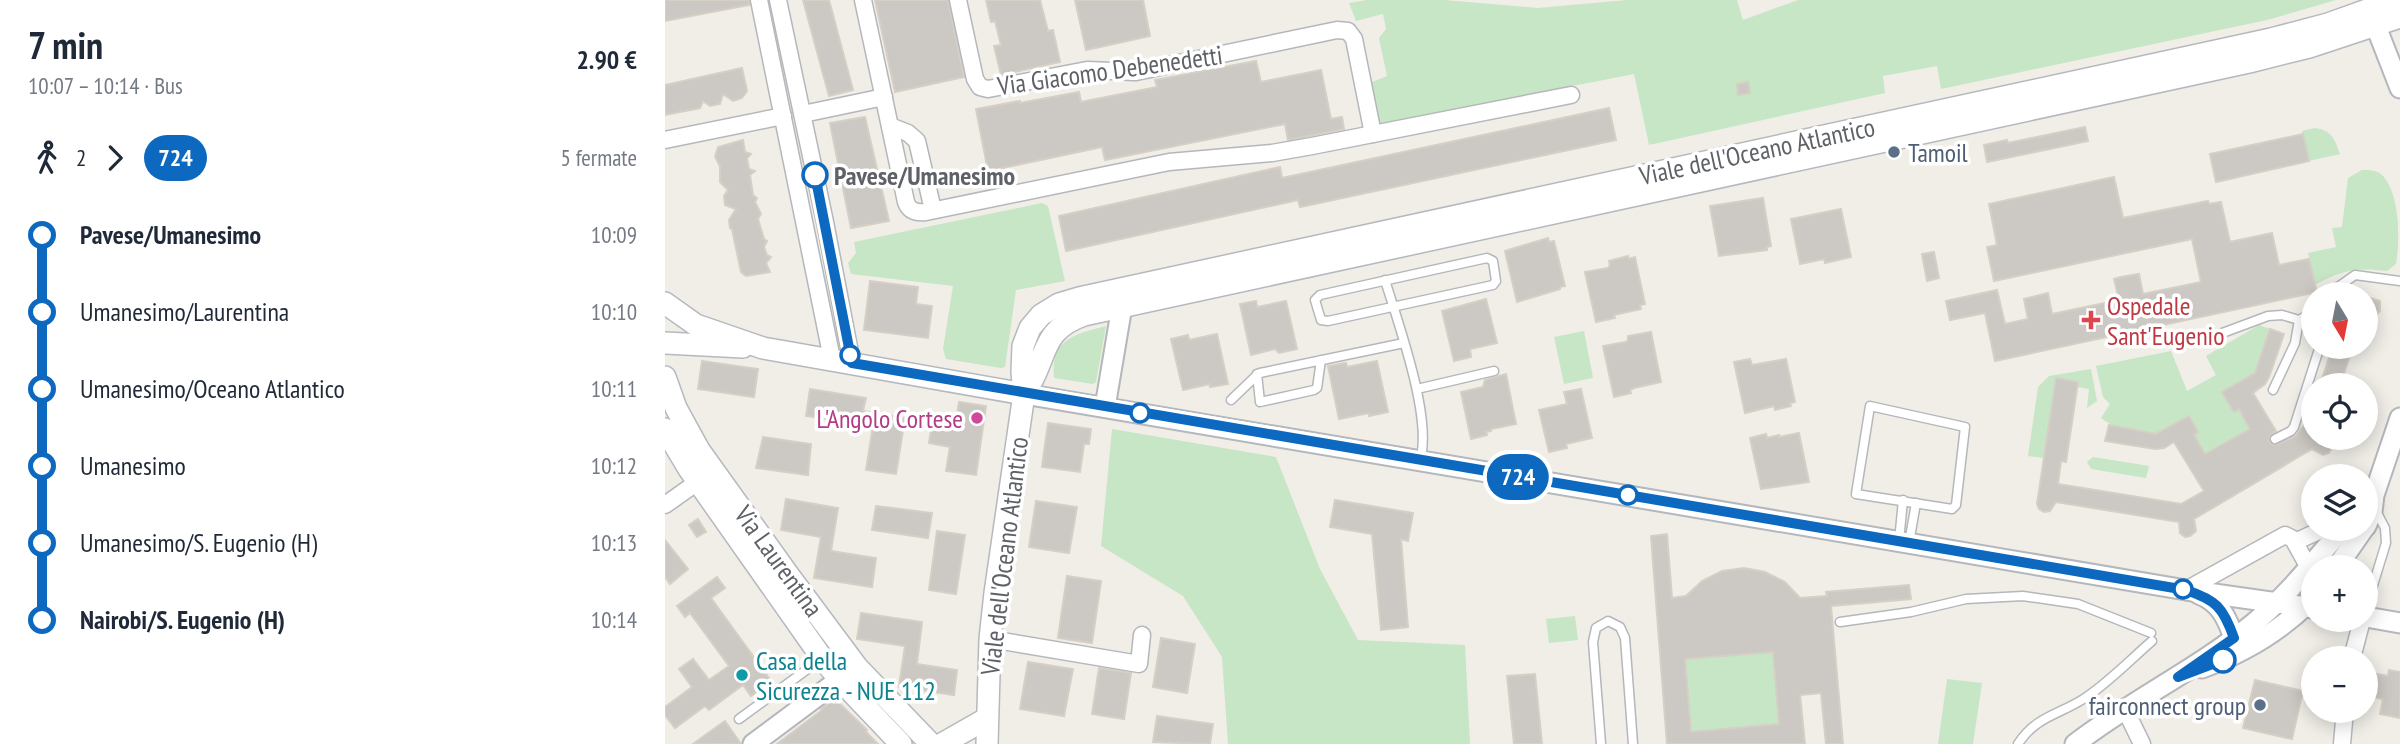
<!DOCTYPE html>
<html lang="it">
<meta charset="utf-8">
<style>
body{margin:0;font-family:"PT Sans Narrow",sans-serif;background:#f2f2f3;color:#1f2937;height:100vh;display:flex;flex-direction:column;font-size:26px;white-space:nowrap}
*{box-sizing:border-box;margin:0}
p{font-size:23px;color:#747a83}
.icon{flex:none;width:38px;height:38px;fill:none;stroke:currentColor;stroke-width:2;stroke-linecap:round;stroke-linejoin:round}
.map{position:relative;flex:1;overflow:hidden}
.details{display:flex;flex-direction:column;background:#fff;width:665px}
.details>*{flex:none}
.badge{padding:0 14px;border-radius:23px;font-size:24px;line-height:46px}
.needle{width:46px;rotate:170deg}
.tools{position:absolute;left:1636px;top:282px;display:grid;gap:14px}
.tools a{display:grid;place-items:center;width:77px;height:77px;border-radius:50%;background:#fff;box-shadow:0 4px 18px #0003;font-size:35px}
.map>.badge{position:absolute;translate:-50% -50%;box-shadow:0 0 0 4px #fff}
.legs{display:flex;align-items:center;gap:10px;height:77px;padding:0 28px;font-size:23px}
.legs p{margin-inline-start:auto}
.headline{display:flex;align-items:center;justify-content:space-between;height:119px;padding:0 28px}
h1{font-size:38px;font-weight:700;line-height:52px}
ul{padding:0 28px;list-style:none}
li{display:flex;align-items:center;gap:24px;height:77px;font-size:26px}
li i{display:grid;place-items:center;width:10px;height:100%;margin:0 9px;background:currentColor}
li i::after{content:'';width:18px;height:18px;margin:-9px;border:5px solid;border-radius:50%;background:#fff}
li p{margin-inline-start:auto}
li:first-child i{background:linear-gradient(#0000 50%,currentColor 0)}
li:last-child i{background:linear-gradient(currentColor 50%,#0000 0)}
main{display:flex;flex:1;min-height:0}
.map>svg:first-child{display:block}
.green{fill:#c6e6c5}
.building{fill:#ccc8c4;stroke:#d5cfc5;stroke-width:2;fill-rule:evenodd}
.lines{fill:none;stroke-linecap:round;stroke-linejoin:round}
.service-casing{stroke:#b4b7bb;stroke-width:11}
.minor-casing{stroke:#b4b7bb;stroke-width:19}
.tertiary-casing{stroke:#b4b7bb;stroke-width:23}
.secondary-casing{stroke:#b5b9be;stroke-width:24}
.service{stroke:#fff;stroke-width:8}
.minor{stroke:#fff;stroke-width:16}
.tertiary{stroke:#fff;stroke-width:19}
.secondary{stroke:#fff;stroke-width:21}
.line-1-casing{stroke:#fff;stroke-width:16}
.line-1{stroke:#0c69bf;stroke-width:10}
.service-dot{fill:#5c6f8a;stroke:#fff;stroke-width:2.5}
.stop-1-dot{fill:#fff;stroke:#0c69bf;stroke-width:3.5}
.health-dot{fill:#e0444e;stroke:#fff;stroke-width:2.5}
.hotel-dot{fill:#d1479c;stroke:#fff;stroke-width:2.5}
.culture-dot{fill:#0f9aa8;stroke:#fff;stroke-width:2.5}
.labels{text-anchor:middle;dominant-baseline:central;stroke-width:7;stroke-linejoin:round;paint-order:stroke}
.street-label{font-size:26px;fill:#5e6267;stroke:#fff}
.service-label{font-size:26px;fill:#4e5e75;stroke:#fff;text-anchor:start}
.stop-label{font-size:26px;font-weight:bold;fill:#5e6267;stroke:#fff;text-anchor:start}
.health-label{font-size:26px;fill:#be3a42;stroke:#fff;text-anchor:start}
.hotel-label{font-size:26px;fill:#b23c85;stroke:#fff;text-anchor:end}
.culture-label{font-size:26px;fill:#0d838f;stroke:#fff;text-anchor:start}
</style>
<main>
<section class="details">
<div class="headline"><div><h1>7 min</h1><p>10:07 – 10:14 · Bus</p></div><b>2.90 €</b></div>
<div class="legs"><svg class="icon" aria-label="walk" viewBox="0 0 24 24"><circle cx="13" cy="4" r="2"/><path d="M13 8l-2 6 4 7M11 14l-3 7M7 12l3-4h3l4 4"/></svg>2<svg class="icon" aria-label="forward" viewBox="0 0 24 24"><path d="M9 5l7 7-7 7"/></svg><b class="badge" style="background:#0c69bf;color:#fff">724</b><p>5 fermate</p></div>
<ul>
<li><i style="color:#0c69bf"></i><b>Pavese/Umanesimo</b><p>10:09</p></li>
<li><i style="color:#0c69bf"></i><span>Umanesimo/Laurentina</span><p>10:10</p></li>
<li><i style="color:#0c69bf"></i><span>Umanesimo/Oceano Atlantico</span><p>10:11</p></li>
<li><i style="color:#0c69bf"></i><span>Umanesimo</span><p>10:12</p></li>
<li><i style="color:#0c69bf"></i><span>Umanesimo/S. Eugenio (H)</span><p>10:13</p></li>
<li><i style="color:#0c69bf"></i><b>Nairobi/S. Eugenio (H)</b><p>10:14</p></li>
</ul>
</section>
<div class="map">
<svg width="1735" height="744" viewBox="0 0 1735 744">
<rect width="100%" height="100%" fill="#f0eee7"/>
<!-- green -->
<g class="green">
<path d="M702,0h77l94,8 89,-8h110l6,20 55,-20h538l-69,20 -326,69 -4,-23 -54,10 2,17 -236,52 -15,-71 -257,50 -10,-40 20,-8 -8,-38 7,-9 -3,-15 -27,7 -7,-18z"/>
<path d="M1650,128c17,2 20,12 25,26l-31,7 -7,-30z"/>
<path d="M1697,170c7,0 16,0 21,6 17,19 17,64 13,88l-9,7c-31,-4 -45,-1 -72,14l-7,-32 28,-6 -4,-19 10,-1 6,-49z"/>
<path d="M377,203l6,3 17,75 -49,9 -11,77 -4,1 -55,-9 -3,-10 10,-63 -102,-12 -3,-11 8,-10 -2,-11z"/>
<path d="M1594,325l11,4 -15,44 -33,19 12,20 5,-3 11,20 -45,25 -11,-19 4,-3c-31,0 -71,7 -97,-14l9,-14 -7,-7 -7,-31 75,-15 16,40 29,-16 -10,-19z"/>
<path d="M441,326l-10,56 -3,2 -39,-6c-4,-39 21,-44 52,-52z"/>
<path d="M919,331l9,47 -29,6 -10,-47z"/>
<path d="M1426,369l6,32 -10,7 2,-19 -12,-2 1,-5 -22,-3 -12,79 -16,-2 10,-69 11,-11z"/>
<path d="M447,429l164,28 44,112 38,71 107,5 5,99h-242l-6,-87 -39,-61 -82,-50z"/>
<path d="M1428,457l56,9 -3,12 -55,-9 -4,-7z"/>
<path d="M910,616l3,24 -29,3 -3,-24z"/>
<path d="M1108,652l6,72 -88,8 -6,-73z"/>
<path d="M1282,679l35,4 -9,61h-35z"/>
</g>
<!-- building -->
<g class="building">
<path d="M0,0h84v5l-84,16z"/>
<path d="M138,0h26l24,90 -24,6z"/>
<path d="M210,0h73l16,77 -69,15z"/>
<path d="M321,0h54l8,31 5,-1 7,32 -59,13 -7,-29 7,-1 -6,-24 -4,1z"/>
<path d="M410,0h68l7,36 -64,14z"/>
<path d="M591,61l5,21 60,-12 10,49 11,-2 2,12 -56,11 -3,-16 -180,36 -3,-13 -114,24 -12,-62 44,-8v2l59,-11 2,10 76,-15 -2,-7z"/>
<path d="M77,68l5,23 -5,7 -9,3 -10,-7 -3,10 -10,2 -7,-5 -3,7 -35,7v-30z"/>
<path d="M1083,82l2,11 -12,2 -1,-11z"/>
<path d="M944,108l7,32 -316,67 -2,-7 -232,51 -7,-35 221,-49 2,11z"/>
<path d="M200,117l24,104 -38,7 -21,-105z"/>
<path d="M1420,127l3,14 -101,21 -3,-17 23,-5 1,3z"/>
<path d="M1638,134l6,27 -93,21 -6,-28z"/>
<path d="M78,140l2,12 6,2 -4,4 2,11 6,2 -5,4 3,20 4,3 -2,4 6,12 -3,5 6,20 3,2 -3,6 3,8 4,2 -5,6 4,9 -24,4 -5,-4 -9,-43 -2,-1 -1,-8 7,-11 -11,-4 -1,-9 4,-6 -8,-8v-16l-5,-9 3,-10z"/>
<path d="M1449,177l9,41 85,-17 1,3 12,-2 9,40 42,-9 7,32 30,-6 8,33 -322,69 -10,-48 -35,7 -4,-19 51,-11 8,34 23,-5 -4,-20 24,-6 4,21 67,-14 -5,-21 7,-2 18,-3 4,20 58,-12 -9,-43 -198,42 -7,-34 10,-2 -8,-41z"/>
<path d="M1098,198l8,48 -4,1v3l-48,6 -9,-50z"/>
<path d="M1176,209l10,48 -26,6 -1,-4 -24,5 -9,-45z"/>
<path d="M883,238l1,4 5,-1 11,45 -5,1v2l-43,13 -12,-51z"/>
<path d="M1269,252l5,26 -12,3 -5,-27z"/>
<path d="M963,256l1,3 6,-2 10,47 -5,1 1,4 -27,6 1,3 -19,4 -11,-50 23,-4 2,-3 -1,-4z"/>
<path d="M205,281l48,6 -2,17 16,2 -4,32 -64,-8z"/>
<path d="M1701,297l14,4v10l-4,4h-10z"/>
<path d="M821,299l11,44 -27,6 1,8 -17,4 -12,-50z"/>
<path d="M591,301l1,6 29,-6 11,48 -18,4 -4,-4 -24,6 -11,-51z"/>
<path d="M1605,329l14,5 -15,43 -4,7 -12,9 23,38 -6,4 -1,6 6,4 21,-9 17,-23v25h12l4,2 3,5 -3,8 -6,2 -11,-6 -118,70 2,12 -6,5 -5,1 -5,-4 -1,-11 -123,-20 -6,9 -6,1 -5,-3 -2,-5 19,-126 22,4 -12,80 -5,-1 -3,23 123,20 23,-13 -30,-49 -10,6 -9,1 -50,-8 4,-16 47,9 33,-18 9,16 -4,3 11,19 45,-25 -11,-20 -5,3 -12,-20 33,-19z"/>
<path d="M986,332l10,50 -27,6 -4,2 1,3 -17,4 -11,-51 23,-4 2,-2v-4z"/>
<path d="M552,334l11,50 -18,3v-3l-27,6 -12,-51 17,-4 1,5z"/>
<path d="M1668,346h20l-13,39h-20z"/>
<path d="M1085,359l2,6 34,-6 9,43 -5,1 1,3 -16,4 -1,-4 -29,7 -11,-51z"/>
<path d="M37,361l56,8 -4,28 -56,-8z"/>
<path d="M712,361l11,51 -19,4v-3l-30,6 -11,-53 18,-3 1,4z"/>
<path d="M841,374l10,50 -25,5v2l-5,1 1,3 -16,4 -10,-47 22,-5 2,-7z"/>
<path d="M145,389l56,9 -3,13 42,7 -9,56 -30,-4 7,-44 -67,-10z"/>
<path d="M916,389l11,49 -26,6 1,4 -18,4 -10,-42 28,-6 -3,-12z"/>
<path d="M294,402l27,4 -10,69 -30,-4 4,-24 -21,-4 4,-25 23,4z"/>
<path d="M383,423l43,6 -2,15h-5l-4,28 -38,-5z"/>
<path d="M1134,433l10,49 -48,7 -11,-51 16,-4 1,4 12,-3v2z"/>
<path d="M98,437l48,7 -3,31 -52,-7z"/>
<path d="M121,499l52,9 -7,43 45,7 -4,29 -58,-9 7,-41 -40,-7z"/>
<path d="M670,500l78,13 -5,28 -7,-2 7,88 -27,3 -9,-96 -42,-7z"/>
<path d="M371,501l41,6 -8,46 -40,-6z"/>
<path d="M211,506l56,7 -4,25 -56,-8z"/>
<path d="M33,519l8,13 -9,5 -8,-12z"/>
<path d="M272,531l28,4 -9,59 -27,-4z"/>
<path d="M1002,534l5,64 14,-2 16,-15 20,-10 22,-3 21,4 20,10 15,16 27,-2 -1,-4 83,-7 2,14 -80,7 12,138h-17l-5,-51 -21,2 5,49h-138l-16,-208zM1108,652l6,72 -88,8 -6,-73z"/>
<path d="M0,540l23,29 -18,15 -5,-7z"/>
<path d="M402,576l34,5 -9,62 -34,-5z"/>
<path d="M52,577l8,11 -14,10 60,83 -20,15 -8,-11 -34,25 -4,-4 -30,22 -10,-13v-8l27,-20 -13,-18 14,-10 16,21 20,-14 -39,-53 -5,4 -8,-11z"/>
<path d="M196,613l61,9 -5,42 40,6 -3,25 -55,-8 6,-41 -48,-7z"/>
<path d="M496,638l34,6 -8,49 -34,-6z"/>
<path d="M363,662l45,7 -9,47 -44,-7z"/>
<path d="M434,668l32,5 -7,46 -32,-5z"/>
<path d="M1724,670l11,2v46l-20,-4 3,-15 -11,-2 5,-23 11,2z"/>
<path d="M870,674l7,70h-28l-7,-68z"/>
<path d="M1590,680l48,11 -11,48 -49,-11z"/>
<path d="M170,699l32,31 -1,2 12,12h-101l45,-34 -1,-1z"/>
<path d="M492,716l56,8 -3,20 -57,-2z"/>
<path d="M60,721l16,23h-48z"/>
</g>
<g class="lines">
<!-- service casing -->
<g class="service-casing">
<g id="service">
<path d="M822,258l6,3 3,20 -3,4 -165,36 -7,-1 -6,-20 5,-5z"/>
<path d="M720,280c13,43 48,139 35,180"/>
<path d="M1663,294l27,-19 45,6"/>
<path d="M1544,338l59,-22 14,-1 17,5 14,-8"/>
<path d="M656,360l-4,28 -3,2 -54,12 -3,-28 3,-1 144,-30"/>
<path d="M752,389l77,-18"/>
<path d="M1608,390l22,-47 4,-23"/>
<path d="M566,400l25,-24"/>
<path d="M1205,406l95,21 -9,78 -4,4 -96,-15z"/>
<path d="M1610,439l16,-8 3,-4 26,-81"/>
<path d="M1234,541l4,-41"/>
<path d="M1244,543l7,-40"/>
<path d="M1701,608l20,-65 -1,-15 -9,-17"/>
<path d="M1175,622l71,-10 55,-13 57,-3 55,8 73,29"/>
<path d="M74,719l81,-59"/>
<path d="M936,744l-8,-102 3,-14 12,-7 12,6 5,11 8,106"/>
<path d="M1353,744c18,-28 41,-29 67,-46 24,-16 45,-38 67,-57"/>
</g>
</g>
<!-- minor casing -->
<g class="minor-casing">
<g id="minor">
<path d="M94,0l73,359"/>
<path d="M113,0l47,222 27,141"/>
<path d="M198,0l43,202c3,9 10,11 20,10l243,-50 103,-9 40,-7 259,-51"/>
<path d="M293,0l17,79 5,8 8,2 99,-19 49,2 201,-42 11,1 6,8 19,95"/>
<path d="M138,114l81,-17"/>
<path d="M225,126l18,7 9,8 16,69"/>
<path d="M0,140l118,-24"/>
<path d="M0,505l41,-29"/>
<path d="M1630,542l30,-14"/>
<path d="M1521,590l99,-55 8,4 16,29"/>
<path d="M325,639l149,25 3,-29"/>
<path d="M1687,658l10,-38"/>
<path d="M1460,709l17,35"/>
<path d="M1677,744l3,-34"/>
</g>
</g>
<!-- tertiary casing -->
<g class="tertiary-casing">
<g id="tertiary">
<path d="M1705,11l30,77"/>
<path d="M359,394l1162,196 127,18"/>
<path d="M440,407l17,-101"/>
<path d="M1701,526l6,-14 2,-17 26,-77"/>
<path d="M1672,567l27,-39"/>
<path d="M1534,594c21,8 28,24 35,44"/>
<path d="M1701,617l34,6"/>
<path d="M1537,668c41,-15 76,-35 107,-66"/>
<path d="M88,744l98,-73"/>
<path d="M1410,744c57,-44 123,-75 179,-121 34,-28 60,-62 89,-95"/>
</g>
</g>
<!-- secondary casing -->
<g class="secondary-casing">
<g id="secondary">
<path d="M0,303l31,22 67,23 261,46"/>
<path d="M0,343l78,4"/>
<path d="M0,377l11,31 23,42 88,123 70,94 74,77"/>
<path d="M359,394c25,-35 14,-63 60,-79l1165,-253 60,-15 91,-30"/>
<path d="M0,429l24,40 133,189 18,22 61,64"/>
<path d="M277,744l44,-25"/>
<path d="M322,744l3,-105 5,-46 29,-199 -2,-22 1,-26 7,-18 11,-13 18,-11 20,-6 1192,-259 57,-15 67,-24"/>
</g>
</g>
<!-- service -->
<use href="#service" class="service"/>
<!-- minor -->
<use href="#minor" class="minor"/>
<!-- tertiary -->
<use href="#tertiary" class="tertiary"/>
<!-- secondary -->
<use href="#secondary" class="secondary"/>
</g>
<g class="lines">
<!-- line-1 casing -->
<g class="line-1-casing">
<path id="line-1" d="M150,175l37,188 1334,227c30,10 37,17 48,48l-56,39 45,-17"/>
</g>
<!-- line-1 -->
<use href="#line-1" class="line-1"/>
</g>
<!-- markers -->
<g class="service-dot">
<circle cx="1229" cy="152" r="7"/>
<circle cx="1595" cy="705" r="7"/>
</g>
<g class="stop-1-dot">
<circle cx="150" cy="175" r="12"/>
<circle cx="185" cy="355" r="9"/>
<circle cx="475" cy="413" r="9"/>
<circle cx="963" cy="495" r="9"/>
<circle cx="1518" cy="589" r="9"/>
<circle cx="1558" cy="660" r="12"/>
</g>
<path class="health-dot" d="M1422.5 309.5h7v7h7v7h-7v7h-7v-7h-7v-7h7z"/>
<circle class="hotel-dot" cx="312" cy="418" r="7"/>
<circle class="culture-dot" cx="77" cy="675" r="7"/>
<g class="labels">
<!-- street labels -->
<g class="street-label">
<text transform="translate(445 70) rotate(-8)">Via Giacomo Debenedetti</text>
<text transform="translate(1092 151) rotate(-12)">Viale dell'Oceano Atlantico</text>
<text transform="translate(339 556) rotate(-83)">Viale dell'Oceano Atlantico</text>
<text transform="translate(114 561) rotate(54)">Via Laurentina</text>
</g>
<!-- service labels -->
<g class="service-label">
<text x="1243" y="152">Tamoil</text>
<text x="1581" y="705" text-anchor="end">fairconnect group</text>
</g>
<!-- stop labels -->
<g class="stop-label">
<text x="169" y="175">Pavese/Umanesimo</text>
</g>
<!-- health labels -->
<g class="health-label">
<text x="1442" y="305">Ospedale<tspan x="1442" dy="30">Sant'Eugenio</tspan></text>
</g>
<!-- hotel labels -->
<g class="hotel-label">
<text x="298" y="418">L'Angolo Cortese</text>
</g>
<!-- culture labels -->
<g class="culture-label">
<text x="91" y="660">Casa della<tspan x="91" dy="30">Sicurezza - NUE 112</tspan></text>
</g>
</g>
</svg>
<div class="tools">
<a><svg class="needle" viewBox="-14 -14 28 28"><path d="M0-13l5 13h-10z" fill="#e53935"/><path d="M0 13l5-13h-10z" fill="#747a83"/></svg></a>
<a><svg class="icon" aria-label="locate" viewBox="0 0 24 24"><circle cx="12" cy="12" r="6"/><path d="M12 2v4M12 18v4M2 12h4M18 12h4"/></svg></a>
<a><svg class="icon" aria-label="layers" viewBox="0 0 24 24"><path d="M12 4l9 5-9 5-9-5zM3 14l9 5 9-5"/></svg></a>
<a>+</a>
<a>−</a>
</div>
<b class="badge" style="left:853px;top:477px;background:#0c69bf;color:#fff">724</b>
</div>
</main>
